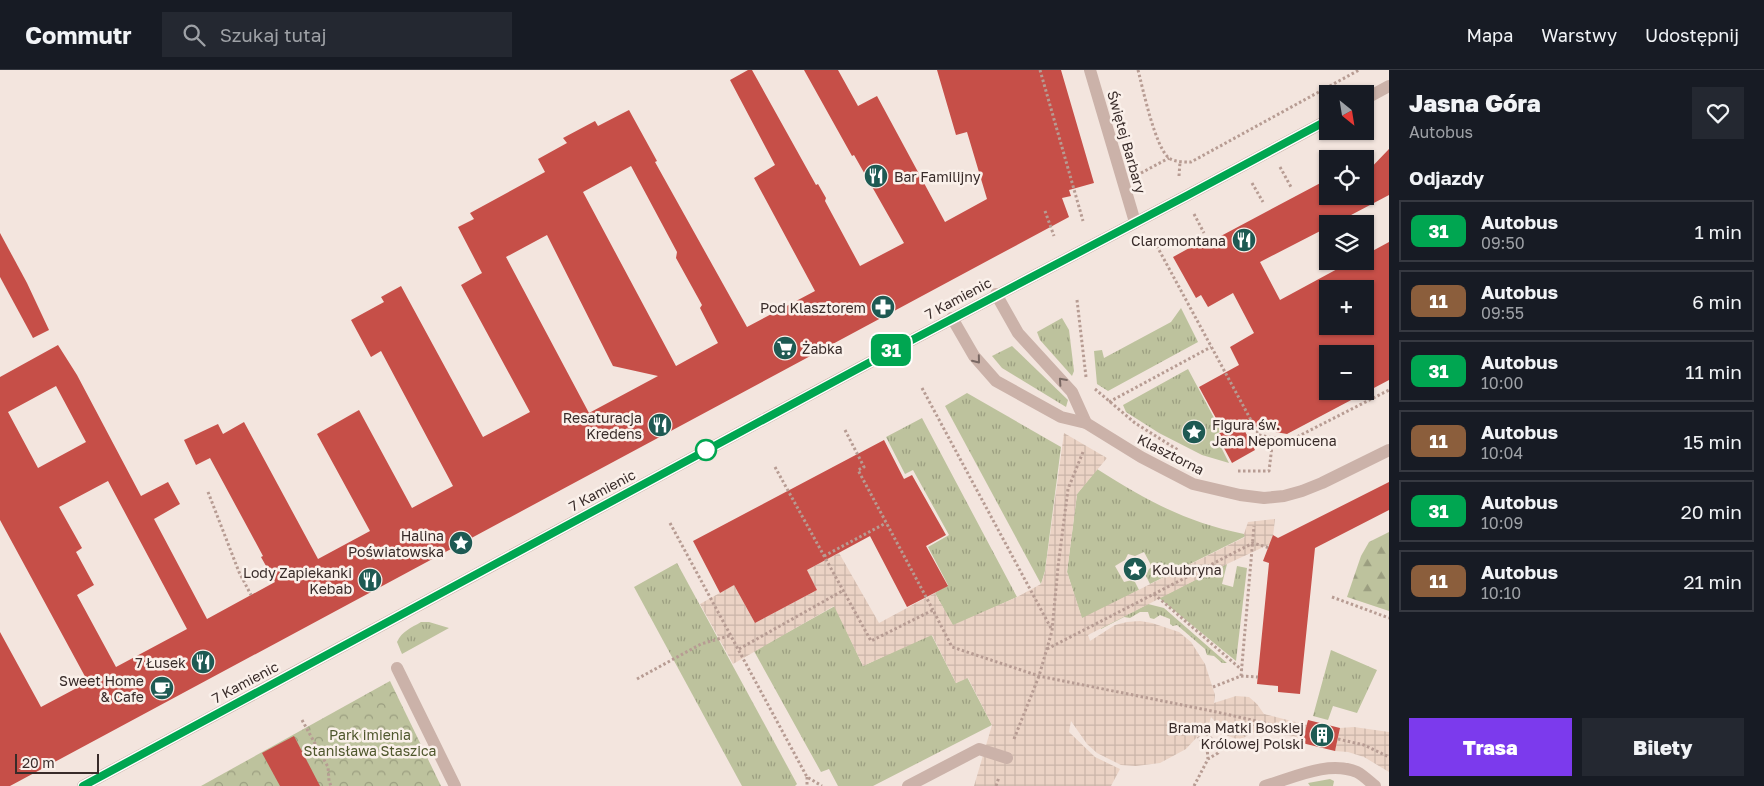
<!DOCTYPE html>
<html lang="pl">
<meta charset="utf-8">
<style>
body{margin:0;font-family:"Golos Text",sans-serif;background:#242831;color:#f1f3f6;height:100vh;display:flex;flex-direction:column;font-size:19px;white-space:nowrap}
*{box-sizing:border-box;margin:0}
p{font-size:16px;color:#9ea1a6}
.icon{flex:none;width:28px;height:28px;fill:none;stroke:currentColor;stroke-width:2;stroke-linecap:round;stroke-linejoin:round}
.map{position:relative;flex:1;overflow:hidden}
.panel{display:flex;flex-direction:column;background:#171b24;width:375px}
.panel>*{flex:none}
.badge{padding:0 10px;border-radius:8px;font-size:18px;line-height:32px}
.needle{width:32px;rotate:150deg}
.controls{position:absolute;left:1319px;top:15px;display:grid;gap:10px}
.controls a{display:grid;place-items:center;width:55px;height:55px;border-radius:0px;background:#171b24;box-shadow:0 1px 4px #0004;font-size:25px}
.scale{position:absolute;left:15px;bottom:12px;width:84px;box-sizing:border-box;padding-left:5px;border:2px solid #382b29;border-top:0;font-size:14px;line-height:18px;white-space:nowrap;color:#382b29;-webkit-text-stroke:4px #faf0ea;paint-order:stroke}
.map>.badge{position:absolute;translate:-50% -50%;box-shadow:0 0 0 2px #fff}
h2{padding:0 20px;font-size:19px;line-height:45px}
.round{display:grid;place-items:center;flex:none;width:52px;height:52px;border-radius:0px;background:#242831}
.overview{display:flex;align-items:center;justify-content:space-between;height:85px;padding:0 20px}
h1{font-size:24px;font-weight:800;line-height:38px}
.action{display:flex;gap:10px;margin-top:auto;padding:10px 20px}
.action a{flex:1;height:58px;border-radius:0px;background:#7c3aed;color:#fff;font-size:20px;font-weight:800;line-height:58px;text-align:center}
.action a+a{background:#242831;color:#f1f3f6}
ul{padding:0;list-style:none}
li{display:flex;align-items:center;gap:15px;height:62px;margin:0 10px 8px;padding:0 10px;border:2px solid #363941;border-radius:0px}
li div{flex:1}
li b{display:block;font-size:19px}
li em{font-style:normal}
li .badge{min-width:55px;font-weight:700;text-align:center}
header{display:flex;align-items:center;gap:30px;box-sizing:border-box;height:70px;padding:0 25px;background:#171b24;border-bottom:1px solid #363941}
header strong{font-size:24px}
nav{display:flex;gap:28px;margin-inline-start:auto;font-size:18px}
.search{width:350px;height:45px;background:#242831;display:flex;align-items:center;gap:12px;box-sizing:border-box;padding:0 18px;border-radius:0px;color:#9ea1a6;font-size:19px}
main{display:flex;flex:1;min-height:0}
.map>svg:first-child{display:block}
.grass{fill:url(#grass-tufts)}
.forest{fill:url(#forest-firs)}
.park{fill:url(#park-crowns)}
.plaza{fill:url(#plaza-grid)}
.building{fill:#c64f48;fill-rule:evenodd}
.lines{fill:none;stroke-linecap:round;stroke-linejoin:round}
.path{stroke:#b79c93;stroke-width:3;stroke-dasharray:2.5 2.5;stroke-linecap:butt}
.pedestrian{stroke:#cbb2a9;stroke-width:12}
.minor{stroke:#cbb2a9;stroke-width:12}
.tertiary{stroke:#cbb2a9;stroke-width:12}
.oneway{stroke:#7a6863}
.line-casing{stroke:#fff;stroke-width:11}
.line{stroke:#00a651;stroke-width:8}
.stop-dot{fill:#fff;stroke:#00a651;stroke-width:2.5}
.labels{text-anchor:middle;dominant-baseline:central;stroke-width:5;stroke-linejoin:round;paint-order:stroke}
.street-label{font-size:14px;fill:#382b29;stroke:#faf0ea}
.poi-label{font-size:14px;fill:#382b29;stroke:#faf0ea;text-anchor:end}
.park-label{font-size:14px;fill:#4f572d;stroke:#faf0ea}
</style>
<header>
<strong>Commutr</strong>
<div class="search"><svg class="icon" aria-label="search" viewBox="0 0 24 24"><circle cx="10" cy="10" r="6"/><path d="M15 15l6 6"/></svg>Szukaj tutaj</div>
<nav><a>Mapa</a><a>Warstwy</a><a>Udostępnij</a></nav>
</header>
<main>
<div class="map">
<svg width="1389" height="716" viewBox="0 0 1389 716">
<defs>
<pattern id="grass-tufts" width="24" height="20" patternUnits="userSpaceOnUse" patternTransform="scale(1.25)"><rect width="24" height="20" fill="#bdc29d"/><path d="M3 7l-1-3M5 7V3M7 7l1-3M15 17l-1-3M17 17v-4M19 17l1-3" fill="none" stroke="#9b9e80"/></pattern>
<pattern id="forest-firs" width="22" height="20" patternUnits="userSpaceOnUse" patternTransform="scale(1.25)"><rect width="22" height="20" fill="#bdc29d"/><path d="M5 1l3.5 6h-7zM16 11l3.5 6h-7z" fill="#9b9e80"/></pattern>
<pattern id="park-crowns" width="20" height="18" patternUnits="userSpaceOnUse" patternTransform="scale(1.25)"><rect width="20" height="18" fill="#bdc29d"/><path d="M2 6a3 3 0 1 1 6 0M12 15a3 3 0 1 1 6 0" fill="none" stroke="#9b9e80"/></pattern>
<pattern id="plaza-grid" width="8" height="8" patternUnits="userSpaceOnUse" patternTransform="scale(1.25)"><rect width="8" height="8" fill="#ebd3c5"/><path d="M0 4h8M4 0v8" fill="none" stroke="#cab5a9"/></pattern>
</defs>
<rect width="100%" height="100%" fill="#f3e5de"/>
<!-- grass -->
<g class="grass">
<path d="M1181,238l17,34 -90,49 -11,-7 -3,-33 8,-1 2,8 67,-36z"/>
<path d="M1062,248l7,12 5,41 -2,5 -32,-36 -3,-8z"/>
<path d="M1012,276l56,54 -2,7 -64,-39 -10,-12z"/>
<path d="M1188,299l33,62 -6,4 14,28 -27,-8 -43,-22 -33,-21 -3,-7z"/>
<path d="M967,323l94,54 -16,124 -4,13 -96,-178z"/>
<path d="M922,348l95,179 -64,29 -18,-33 13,-8 -20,-38 21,-12 -36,-65 -8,4 -19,-37z"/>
<path d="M1097,399c50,32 89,53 147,65l2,2 -96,48 -4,-8 3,-7 3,-2 -8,-15 -9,4 -7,-2 -3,6 -10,6 9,16 8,-2 3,2 4,8 -57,29 -15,-47 10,-78z"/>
<path d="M677,493l120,221 -2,2h-53l-108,-199z"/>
<path d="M1227,494l-5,20 11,3 4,-21 10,2 -11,93 -77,-63z"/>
<path d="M1148,534l16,4 63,55h-5l-8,-7 -7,-1 -2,-6 -28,-24 -4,1 -3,-2v-5l-10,-4 -6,4 -4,-1 -2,-6h-8l-10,6 -6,-1 -23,12v-1z"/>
<path d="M835,536l28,60 68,-32 25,49 11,-6 25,48 -119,61h-35l-9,-17 -8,3 -67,-121z"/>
<path d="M421,552h8l20,6 -47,26 -5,-12c5,-11 14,-14 24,-20z"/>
<path d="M1331,580l46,20 -20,43 -24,-7 -5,14 -15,-4z"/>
<path d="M1330,709l4,2 -1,5h-23l-2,-3z"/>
</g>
<!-- forest -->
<path class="forest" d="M1389,462v79l-42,-14 14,-41 8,-14z"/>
<!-- park -->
<path class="park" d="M390,611l51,105h-240z"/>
<!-- plaza -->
<g class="plaza">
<path d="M1064,363l43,25 -30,36 -10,78 15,46 163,-81 -1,-3 4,-12 27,-3 -2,17 -3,8 -43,20 -139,71 2,6 25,-16 12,-3 13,-1 12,2 27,9 12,10 14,22 10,31 -1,8 22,-7 13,1 8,7 7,10 43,11 -3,14 -46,-9 -15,8 -6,1 -9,-3 -17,-19 -2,7 -23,25 -26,14 -24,3 -15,-1 -24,-12 -10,-9 -16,-23 -2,11 26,25 25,12 -9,17h-137l18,-61 -24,-47 -12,5 -24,-48 -69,31 -29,-60 -101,58 -33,-60 34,-19 21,38 62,-33 -10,-20 32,-17 40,70 56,-30 18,32 64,-28 24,-13 4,-12z"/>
<path d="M1354,657l35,5v40l-25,-15 -16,-5 -13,-1 5,-23z"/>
</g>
<!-- building -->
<g class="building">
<path d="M748,0h4l64,115 2,-1 8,14 -1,3 35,65 44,-23 -50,-88 -2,1 -48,-86h34l20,36 19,-10 68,126 42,-23 -20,-67 -11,3 -19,-65h124l33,113 -25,7 2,6 -9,2 7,19 -1059,569h-10v-154l41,75 47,-25 -88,-162v-143l58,-32 19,30 64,121 27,-14 12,22 -26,15 53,100 68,-37 -14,-25 2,-1 -53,-98 -14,7 -12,-25 34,-16 5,10 21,-12 74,137 52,-28 -53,-97 42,-24 53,98 41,-22 -72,-135 -10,6 -20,-37 33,-18 -3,-5 20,-11 82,151 47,-25 -69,-127 21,-12 -24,-46 16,-8 -4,-6 75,-41 -7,-13 29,-16 -4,-5 32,-17 3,5 31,-16 28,51 -2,1 92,165 68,-36 -61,-113 21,-13 -45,-85zM631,96l46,86 -1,6 26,47 -2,3 18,35 -42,23 -93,-174zM547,165l66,131 45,10 -69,37 -83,-156zM56,316l30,56 -48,26 -30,-56zM108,411l79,148 -71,38 -39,-72 17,-10 -18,-33 6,-4 -23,-41z"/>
<path d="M1389,79v46l-55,29h-6v3l-68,35 20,38 72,-39h13v-6l24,-13v138l-102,54 -45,-8 13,24 -23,13 -15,-28 18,-11 -17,-2 -19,-35 40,-22 -9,-18 24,-14 -21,-40 -25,14 -7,-12 -5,3 -23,-41 29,-16 2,4 124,-66v17h37v-22zM1328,219h37v37h-37zM1328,284h37v37h-37z"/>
<path d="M0,163l27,50 22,47 -16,8 -33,-61z"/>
<path d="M884,370l20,39 8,-4 34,60 -20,11 22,40 -41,21 -37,-71 -63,34 10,20 -62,33 -21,-38 -14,8 -27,-52z"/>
<path d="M1389,412v28l-74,38 -15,146 -22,-2v-6l-21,-2 12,-121 -6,-2 10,-26 5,3z"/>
<path d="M1308,650l32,8 -5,23 -33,-8z"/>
<path d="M294,666l26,50h-40l-18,-33z"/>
</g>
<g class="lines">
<!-- path -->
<g class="path">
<path d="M1040,0l43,151"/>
<path d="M1138,0c5,19 17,77 31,88 5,4 15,4 22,4l168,-92"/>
<path d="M1280,97l11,20"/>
<path d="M1141,103l28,-15"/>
<path d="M1179,106l1,-14"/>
<path d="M1252,113l11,19"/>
<path d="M1045,141l9,25"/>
<path d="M1194,144l10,19"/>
<path d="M1152,167l107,198 30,6 100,-51"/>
<path d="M1077,230l9,77"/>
<path d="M922,318l130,242"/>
<path d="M1095,319l40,34 43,27"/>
<path d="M1109,332l102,-55"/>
<path d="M845,360l19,37 -6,3 75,140"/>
<path d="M775,397l96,174 62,-31 19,37 87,29 173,35 93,21"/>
<path d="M1238,401h31l4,-33"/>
<path d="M208,422l31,80 12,23"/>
<path d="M670,453l137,254 15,9"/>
<path d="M824,486l62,-33"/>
<path d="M1154,524l88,76"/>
<path d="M1332,527l57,21"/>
<path d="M739,579l105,-59"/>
<path d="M1047,579l206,-106 17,5"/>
<path d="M1241,606l17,1"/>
<path d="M637,609l64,-35 31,-9"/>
<path d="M1213,617l28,-11 13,-150"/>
<path d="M302,650l26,47 1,14 2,5"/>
<path d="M1203,660l17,18 -2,5 -10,6"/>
<path d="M1014,669l25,-63 13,-45 6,-64 10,-78 15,-37"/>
<path d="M1338,669l26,6 25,12"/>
<path d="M807,707v9"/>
<path d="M996,716l3,-9"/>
<path d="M1194,716l14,-27 -1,-11 -9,-11"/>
</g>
<!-- pedestrian -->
<g class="pedestrian">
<path d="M397,598l58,118"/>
<path d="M908,716l71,-37 28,9"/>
<path d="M1265,716c28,-8 63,-26 92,-14 6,3 13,10 18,14"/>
</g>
<!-- minor -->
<g class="minor">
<path d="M1090,0l45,152"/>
<path d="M996,224l22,39 54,59 14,31"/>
<path d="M952,248l22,38 22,25 65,36 25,6 55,34 52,27 47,11 24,3 20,-2 18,-5 20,-8 67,-33"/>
</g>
<!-- tertiary -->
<g class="tertiary">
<path d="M1365,29l24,-13"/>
<path d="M83,716l806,-434 299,-157 140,-75"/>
</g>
</g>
<!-- one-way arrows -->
<defs><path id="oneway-chevron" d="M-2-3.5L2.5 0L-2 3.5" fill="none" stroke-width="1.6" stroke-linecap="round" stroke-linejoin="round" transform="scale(1.25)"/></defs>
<g class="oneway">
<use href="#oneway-chevron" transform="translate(977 290) rotate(51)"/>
<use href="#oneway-chevron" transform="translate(1062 311) rotate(-132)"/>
</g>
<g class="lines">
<!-- line casing -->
<g class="line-casing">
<path id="line" d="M83,716l806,-434 299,-157 140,-75"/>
</g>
<!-- line -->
<use href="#line" class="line"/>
</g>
<!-- icons -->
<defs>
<g id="restaurant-disc" transform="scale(1.25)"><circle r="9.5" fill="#1e5a53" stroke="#faf0ea"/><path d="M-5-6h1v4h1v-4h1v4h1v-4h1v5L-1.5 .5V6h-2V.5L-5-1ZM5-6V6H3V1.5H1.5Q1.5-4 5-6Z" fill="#fff"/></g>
<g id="pharmacy-disc" transform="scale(1.25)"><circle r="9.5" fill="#1e5a53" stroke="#faf0ea"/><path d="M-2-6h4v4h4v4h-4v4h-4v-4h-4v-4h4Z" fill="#fff"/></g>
<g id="supermarket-disc" transform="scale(1.25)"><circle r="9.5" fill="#1e5a53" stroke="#faf0ea"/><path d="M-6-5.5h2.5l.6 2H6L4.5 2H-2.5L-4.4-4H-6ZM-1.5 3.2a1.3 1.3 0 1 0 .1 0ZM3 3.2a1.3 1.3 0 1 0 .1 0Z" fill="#fff"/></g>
<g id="sight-disc" transform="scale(1.25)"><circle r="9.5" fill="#1e5a53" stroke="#faf0ea"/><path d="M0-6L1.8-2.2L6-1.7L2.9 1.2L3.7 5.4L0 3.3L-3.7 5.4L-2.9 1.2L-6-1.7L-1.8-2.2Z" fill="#fff"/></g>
<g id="cafe-disc" transform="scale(1.25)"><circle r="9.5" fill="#1e5a53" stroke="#faf0ea"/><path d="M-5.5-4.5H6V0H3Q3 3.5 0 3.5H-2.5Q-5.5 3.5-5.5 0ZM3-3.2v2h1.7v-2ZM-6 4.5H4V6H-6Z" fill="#fff"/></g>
<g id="building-disc" transform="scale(1.25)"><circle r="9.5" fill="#1e5a53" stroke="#faf0ea"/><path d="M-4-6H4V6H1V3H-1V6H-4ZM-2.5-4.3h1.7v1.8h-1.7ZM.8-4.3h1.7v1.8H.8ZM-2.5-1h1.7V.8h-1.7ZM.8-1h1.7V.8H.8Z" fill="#fff"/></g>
</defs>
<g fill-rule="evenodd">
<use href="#restaurant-disc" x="876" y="106"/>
<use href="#restaurant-disc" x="1244" y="170"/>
<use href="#pharmacy-disc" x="883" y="237"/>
<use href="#supermarket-disc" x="785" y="278"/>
<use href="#restaurant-disc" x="660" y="355"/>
<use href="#sight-disc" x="1194" y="362"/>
<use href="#sight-disc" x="461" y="473"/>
<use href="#sight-disc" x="1135" y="499"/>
<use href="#restaurant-disc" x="370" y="510"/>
<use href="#restaurant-disc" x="203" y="592"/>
<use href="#cafe-disc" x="162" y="618"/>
<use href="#building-disc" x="1322" y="665"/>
</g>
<!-- markers -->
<circle class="stop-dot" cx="706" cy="380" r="10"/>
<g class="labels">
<!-- street labels -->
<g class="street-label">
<text transform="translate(1127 72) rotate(74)">Świętej Barbary</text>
<text transform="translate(958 228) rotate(-28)">7 Kamienic</text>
<text transform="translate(1171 384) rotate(27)">Klasztorna</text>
<text transform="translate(602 420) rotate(-28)">7 Kamienic</text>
<text transform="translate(245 612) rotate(-28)">7 Kamienic</text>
</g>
<!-- poi labels -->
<g class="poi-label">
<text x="894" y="106" text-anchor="start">Bar Familijny</text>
<text x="1226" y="170">Claromontana</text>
<text x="866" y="237">Pod Klasztorem</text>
<text x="802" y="278" text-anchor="start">Żabka</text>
<text x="642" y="347">Resaturacja<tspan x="642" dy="16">Kredens</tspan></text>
<text x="1212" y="354" text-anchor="start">Figura św.<tspan x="1212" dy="16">Jana Nepomucena</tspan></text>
<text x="444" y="465">Halina<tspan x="444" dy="16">Poświatowska</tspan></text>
<text x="1152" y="499" text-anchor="start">Kolubryna</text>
<text x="352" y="502">Lody Zapiekanki<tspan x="352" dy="16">Kebab</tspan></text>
<text x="186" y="592">7 Łusek</text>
<text x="144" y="610">Sweet Home<tspan x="144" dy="16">&amp; Cafe</tspan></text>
<text x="1304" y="657">Brama Matki Boskiej<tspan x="1304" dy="16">Królowej Polski</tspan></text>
</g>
<!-- park labels -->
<g class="park-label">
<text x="370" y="664">Park imienia<tspan x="370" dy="16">Stanisława Staszica</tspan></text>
</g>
</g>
</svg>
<div class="controls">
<a><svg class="needle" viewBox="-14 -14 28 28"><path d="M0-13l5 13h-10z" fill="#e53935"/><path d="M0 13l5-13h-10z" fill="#9ea1a6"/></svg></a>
<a><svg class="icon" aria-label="locate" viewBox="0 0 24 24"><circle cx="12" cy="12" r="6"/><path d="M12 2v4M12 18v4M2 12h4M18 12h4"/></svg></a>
<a><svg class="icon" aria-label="layers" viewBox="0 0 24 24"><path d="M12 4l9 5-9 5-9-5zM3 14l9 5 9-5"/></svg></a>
<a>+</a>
<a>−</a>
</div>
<div class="scale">20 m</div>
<b class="badge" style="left:891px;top:280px;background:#00a651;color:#fff">31</b>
</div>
<section class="panel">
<div class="overview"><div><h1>Jasna Góra</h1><p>Autobus</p></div><a class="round"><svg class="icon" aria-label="heart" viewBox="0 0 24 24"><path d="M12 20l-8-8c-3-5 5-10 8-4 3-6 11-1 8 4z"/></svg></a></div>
<h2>Odjazdy</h2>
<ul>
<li><span class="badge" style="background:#00a651;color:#fff">31</span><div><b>Autobus</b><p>09:50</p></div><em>1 min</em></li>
<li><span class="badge" style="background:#8b5e3c;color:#fff">11</span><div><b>Autobus</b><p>09:55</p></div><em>6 min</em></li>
<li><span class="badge" style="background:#00a651;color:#fff">31</span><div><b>Autobus</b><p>10:00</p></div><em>11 min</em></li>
<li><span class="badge" style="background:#8b5e3c;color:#fff">11</span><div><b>Autobus</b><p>10:04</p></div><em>15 min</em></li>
<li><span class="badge" style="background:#00a651;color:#fff">31</span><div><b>Autobus</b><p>10:09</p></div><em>20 min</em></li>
<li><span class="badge" style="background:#8b5e3c;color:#fff">11</span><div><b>Autobus</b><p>10:10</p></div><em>21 min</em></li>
</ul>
<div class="action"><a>Trasa</a><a>Bilety</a></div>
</section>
</main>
